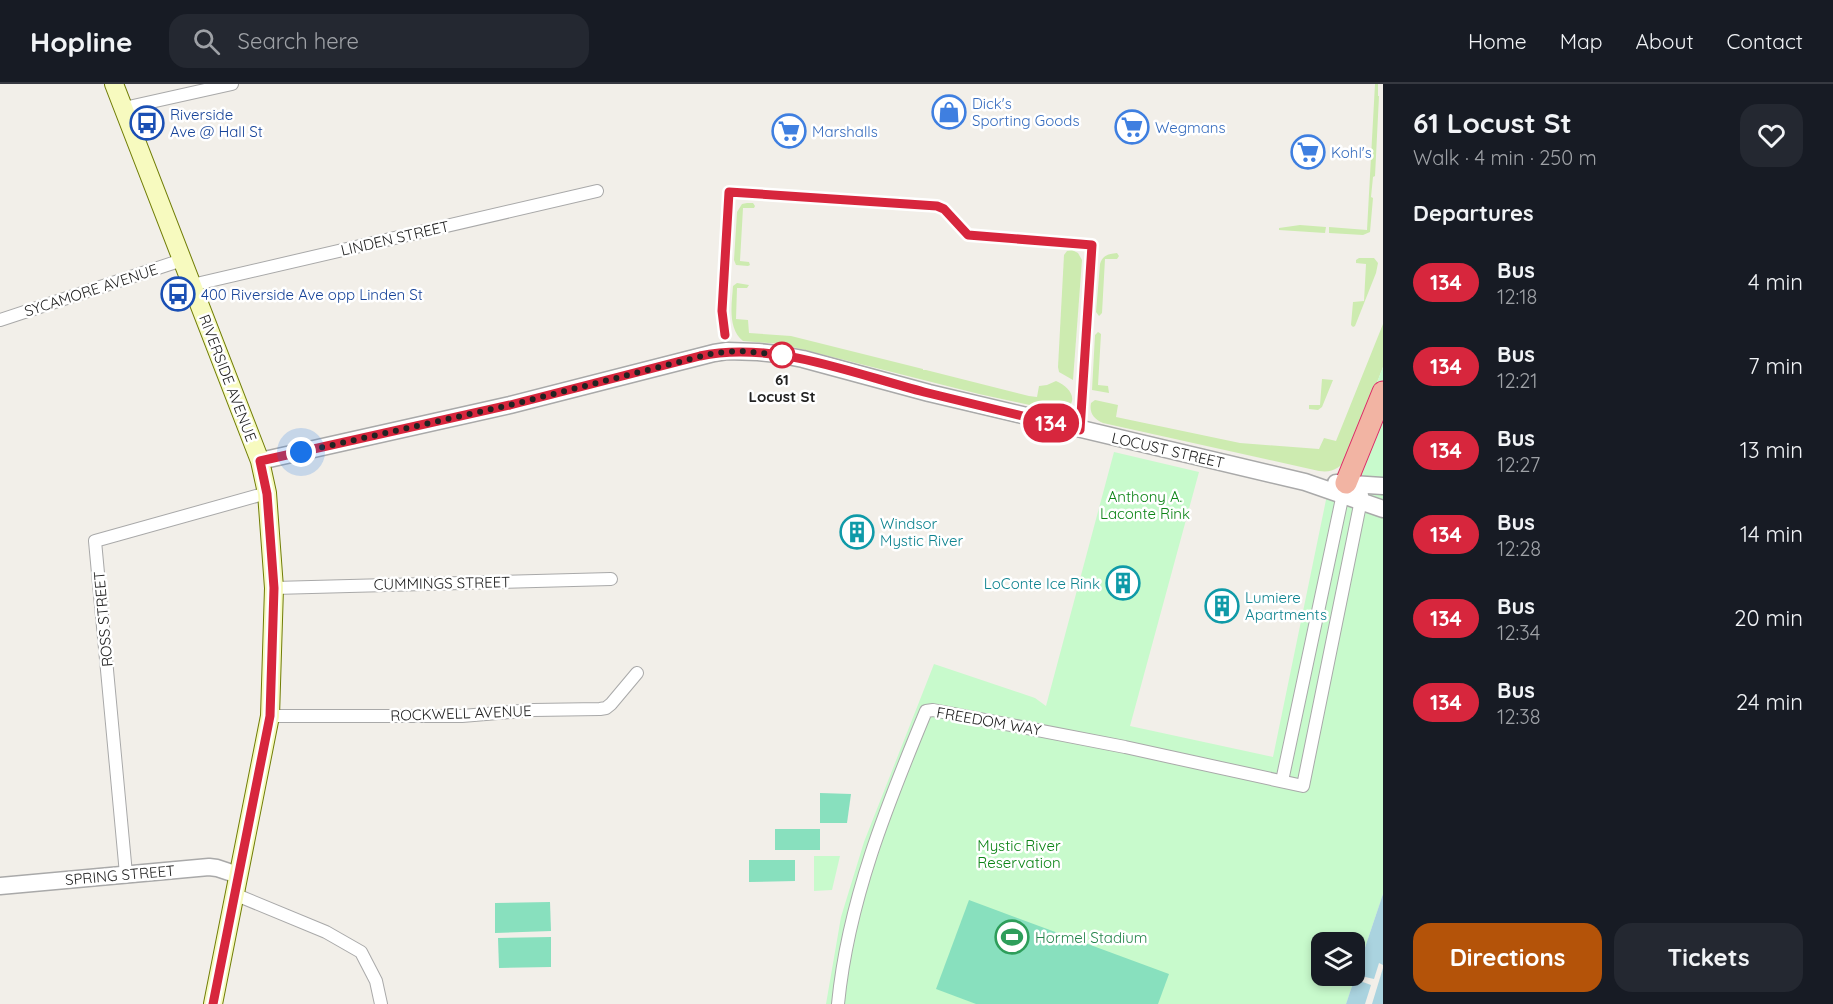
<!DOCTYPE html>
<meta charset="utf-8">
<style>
body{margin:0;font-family:Quicksand,sans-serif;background:#242831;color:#f1f3f6;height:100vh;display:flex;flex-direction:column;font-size:22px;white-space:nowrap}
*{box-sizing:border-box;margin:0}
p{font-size:20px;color:#9ea1a6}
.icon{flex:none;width:33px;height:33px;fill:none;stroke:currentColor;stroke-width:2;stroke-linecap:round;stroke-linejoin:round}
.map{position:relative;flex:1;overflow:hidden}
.side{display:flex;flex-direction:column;background:#171b24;width:450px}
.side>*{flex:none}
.badge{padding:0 12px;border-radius:20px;font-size:21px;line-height:39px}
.tools{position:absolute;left:1311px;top:848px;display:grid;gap:12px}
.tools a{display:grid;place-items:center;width:54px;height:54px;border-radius:12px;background:#171b24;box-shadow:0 3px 9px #0003;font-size:30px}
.you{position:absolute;width:30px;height:30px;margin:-15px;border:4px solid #fff;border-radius:50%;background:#1a73e8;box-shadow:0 0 0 9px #1a73e833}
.map>.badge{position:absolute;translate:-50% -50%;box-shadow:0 0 0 3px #fff}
h2{padding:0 30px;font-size:22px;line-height:54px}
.round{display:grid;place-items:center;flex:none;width:63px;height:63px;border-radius:18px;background:#242831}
.head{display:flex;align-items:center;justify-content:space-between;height:102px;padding:0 30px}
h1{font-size:28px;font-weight:700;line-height:45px}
.button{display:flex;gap:12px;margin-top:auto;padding:12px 30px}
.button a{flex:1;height:69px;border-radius:18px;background:#b45309;color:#fff;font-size:24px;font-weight:700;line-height:69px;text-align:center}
.button a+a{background:#242831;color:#f1f3f6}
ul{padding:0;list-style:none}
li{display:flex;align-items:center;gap:18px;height:84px;padding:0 30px}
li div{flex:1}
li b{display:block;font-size:22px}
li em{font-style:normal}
li .badge{min-width:66px;font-weight:700;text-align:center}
header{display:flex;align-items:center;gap:36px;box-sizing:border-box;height:84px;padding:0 30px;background:#171b24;border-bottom:2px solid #363941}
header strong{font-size:28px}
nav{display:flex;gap:33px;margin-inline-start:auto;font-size:21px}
.search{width:420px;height:54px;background:#242831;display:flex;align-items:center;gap:15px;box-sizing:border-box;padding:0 21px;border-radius:18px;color:#9ea1a6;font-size:22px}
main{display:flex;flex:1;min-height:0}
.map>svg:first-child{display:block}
.grass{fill:#cdebb0}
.park{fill:#c8facc;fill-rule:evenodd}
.pitch{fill:#88e0be}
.water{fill:#aad3df}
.pier{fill:#f2efe9}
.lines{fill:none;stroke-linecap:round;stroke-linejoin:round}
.minor-casing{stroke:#a9a9a9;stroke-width:14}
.tertiary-casing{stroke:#a9a9a9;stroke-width:19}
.secondary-casing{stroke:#707d05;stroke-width:20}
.trunk-casing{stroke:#dc2a67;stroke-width:23}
.minor{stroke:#fff;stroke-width:12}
.tertiary{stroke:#fff;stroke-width:16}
.secondary{stroke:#f7fabf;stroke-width:18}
.trunk{stroke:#f2b4a3;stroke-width:21}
.line-casing{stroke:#fff;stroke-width:14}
.line{stroke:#d7263d;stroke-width:9}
.walk{stroke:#222;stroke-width:6;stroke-dasharray:0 10.8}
.stop-dot{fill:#fff;stroke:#d7263d;stroke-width:3}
.labels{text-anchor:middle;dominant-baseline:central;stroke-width:5;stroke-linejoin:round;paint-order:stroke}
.shop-label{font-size:15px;fill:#366cbe;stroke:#fff;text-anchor:start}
.transit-label{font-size:15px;fill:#164399;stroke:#fff;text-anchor:start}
.street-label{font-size:15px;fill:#222;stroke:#fff}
.stop-label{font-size:15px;font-weight:bold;fill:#222;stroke:#fff}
.park-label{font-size:15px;fill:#0c8416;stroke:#fff}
.culture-label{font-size:15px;fill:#0d838f;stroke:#fff;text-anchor:start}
.leisure-label{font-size:15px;fill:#27864d;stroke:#fff;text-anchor:start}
</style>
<header>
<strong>Hopline</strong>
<div class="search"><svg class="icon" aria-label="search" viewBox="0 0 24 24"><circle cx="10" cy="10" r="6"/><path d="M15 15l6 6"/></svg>Search here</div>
<nav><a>Home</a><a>Map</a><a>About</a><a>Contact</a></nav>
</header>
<main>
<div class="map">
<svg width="1383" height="920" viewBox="0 0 1383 920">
<rect width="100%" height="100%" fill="#f2efe9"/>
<!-- grass -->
<g class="grass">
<path d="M1375,0h3v12h1l-4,80 -2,1 -2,20 2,1 -3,34 -7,3 -34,-2v-6l38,3z"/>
<path d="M747,119h6l2,3 -1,2h-11l-3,53 9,1 1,3 -2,1 -12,-1 -2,-5 3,-48 5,-8z"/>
<path d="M1300,141l26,2 -1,6 -46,-3v-2z"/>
<path d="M1072,166l6,3 4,7 -9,120 -14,-8 -1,-5 6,-112 3,-4z"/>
<path d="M1117,169l2,3 -2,3h-12l-3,54 -3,3 -3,-4 4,-48c3,-9 8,-10 17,-11z"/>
<path d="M1359,174h15l4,5 -2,10 -21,53 -2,1 -2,-2 2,-23 11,-1 2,-37 -10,-1v-3z"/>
<path d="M737,199l12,2 -2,3h-10l-1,31 12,1 1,13 42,3 132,33v1h3l103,26 8,1 2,-11 8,-1 9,-4c13,5 24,19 9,29l-8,1 -78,-17 -198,-50 -38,-3c-16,-13 -11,-38 -10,-55z"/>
<path d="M1383,240v43l-35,90c-8,11 -15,16 -29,14l-216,-48c-9,-4 -14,-10 -12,-20l4,-3 23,5 -2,12 124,26 79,6 5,-11 12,3z"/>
<path d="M1098,248l3,2 -3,51 10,1 1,7 -17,-3 3,-55z"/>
<path d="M1322,295l11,1 -11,27 -4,3 -9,-1v-4h11z"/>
</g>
<!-- park -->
<g class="park">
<path d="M1383,283v527l-37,110h-520l15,-87 23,-75 70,-178 101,34 11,8 68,-254 85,20 -69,254 143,31 54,-262 3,-12 18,-26zM1322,858h32v33h-32z"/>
<path d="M814,772h26l-8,34 -18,1z"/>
</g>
<!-- pitch -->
<g class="pitch">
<path d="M820,709l31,1 -4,29h-27z"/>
<rect x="775" y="745" width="45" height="21"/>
<path d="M749,776h46v21l-46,1z"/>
<path d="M969,816l200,74 -11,30h-182l-40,-15z"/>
<path d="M550,818l1,29 -56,2v-30z"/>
<path d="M551,853v30l-52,1 -1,-30z"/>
</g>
<!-- water -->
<path class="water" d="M1383,810v110h-37z"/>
<!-- pier -->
<path class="pier" d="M1379,879l4,2v3l-11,36h-7l6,-19 -11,-4 1,-5 13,3z"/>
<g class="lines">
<!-- minor casing -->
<g class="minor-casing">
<g id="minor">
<path d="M124,24l108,-24"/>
<path d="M192,201l405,-94"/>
<path d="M0,236l182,-60"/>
<path d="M274,504l337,-9"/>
<path d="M270,632h192l71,-6 67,-1 6,-1 5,-4 26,-31"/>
<path d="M1282,697l62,-292"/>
<path d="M126,790l-31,-333 172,-48"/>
<path d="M234,810l92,38 35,20 15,29 5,23"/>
<path d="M838,920c10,-103 49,-199 88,-293l7,-1 192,37 178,39 59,-291"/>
</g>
</g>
<!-- tertiary casing -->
<g class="tertiary-casing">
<g id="tertiary">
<path d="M260,377l250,-56 204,-52 13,-2 31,1 19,2 26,5 126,34 376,89 78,27"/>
<path d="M1336,399l47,3"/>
<path d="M0,802l209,-19 8,1 21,7"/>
</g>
</g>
<!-- secondary casing -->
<g class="secondary-casing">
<path id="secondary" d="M114,0l146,377 7,32 7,95 -4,128 -57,288"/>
</g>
<!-- trunk casing -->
<g class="trunk-casing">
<path id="trunk" d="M1346,399l37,-91"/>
</g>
<!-- minor -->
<use href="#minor" class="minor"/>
<!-- tertiary -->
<use href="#tertiary" class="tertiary"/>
<!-- secondary -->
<use href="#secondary" class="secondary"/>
<!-- trunk -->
<use href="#trunk" class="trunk"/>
</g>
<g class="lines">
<!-- line casing -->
<g class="line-casing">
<path id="line" d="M213,920l57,-288 4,-128 -7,-94 -7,-33 250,-56 190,-49c72,-16 154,18 224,36 52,13 104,25 156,38l12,-185 -124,-10 -24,-26 -7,-3 -208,-14 -7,119 3,24"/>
</g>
<!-- line -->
<use href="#line" class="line"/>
<!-- walk -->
<path class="walk" d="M301,368l209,-47 204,-52 26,-2 42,4"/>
</g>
<!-- icons -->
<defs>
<g id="shop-ring" transform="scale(1.725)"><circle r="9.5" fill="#fff" stroke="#3f7fe0" stroke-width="1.5"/><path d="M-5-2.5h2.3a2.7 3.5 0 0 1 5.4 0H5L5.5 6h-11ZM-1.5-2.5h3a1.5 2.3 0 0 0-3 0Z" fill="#3f7fe0"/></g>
<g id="bus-ring" transform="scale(1.725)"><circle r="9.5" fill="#fff" stroke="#1a4fb4" stroke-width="1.5"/><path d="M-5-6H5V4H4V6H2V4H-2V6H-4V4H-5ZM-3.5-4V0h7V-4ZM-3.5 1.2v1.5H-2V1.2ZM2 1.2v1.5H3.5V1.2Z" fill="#1a4fb4"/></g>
<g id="supermarket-ring" transform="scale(1.725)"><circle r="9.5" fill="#fff" stroke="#3f7fe0" stroke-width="1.5"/><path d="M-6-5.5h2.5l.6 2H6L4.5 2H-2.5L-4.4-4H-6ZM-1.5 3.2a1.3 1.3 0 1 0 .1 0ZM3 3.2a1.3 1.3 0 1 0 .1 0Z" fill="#3f7fe0"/></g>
<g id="building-ring" transform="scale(1.725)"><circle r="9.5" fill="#fff" stroke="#0f9aa8" stroke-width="1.5"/><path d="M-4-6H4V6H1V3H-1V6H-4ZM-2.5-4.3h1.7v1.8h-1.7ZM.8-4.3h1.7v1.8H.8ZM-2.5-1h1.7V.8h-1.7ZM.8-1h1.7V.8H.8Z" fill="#0f9aa8"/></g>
<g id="stadium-ring" transform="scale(1.725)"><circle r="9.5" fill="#fff" stroke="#2e9e5b" stroke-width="1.5"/><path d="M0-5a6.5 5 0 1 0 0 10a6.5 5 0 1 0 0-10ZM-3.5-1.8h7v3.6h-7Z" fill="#2e9e5b"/></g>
</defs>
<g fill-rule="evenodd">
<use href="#shop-ring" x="949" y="28"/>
<use href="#bus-ring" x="147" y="39"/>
<use href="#supermarket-ring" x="1132" y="43"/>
<use href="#supermarket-ring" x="789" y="47"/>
<use href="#supermarket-ring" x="1308" y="68"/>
<use href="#bus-ring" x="178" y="210"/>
<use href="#building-ring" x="857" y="448"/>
<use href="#building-ring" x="1123" y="499"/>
<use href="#building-ring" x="1222" y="522"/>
<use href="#stadium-ring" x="1012" y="853"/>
</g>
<!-- markers -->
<circle class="stop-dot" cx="782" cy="271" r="12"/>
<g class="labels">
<!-- shop labels -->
<g class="shop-label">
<text x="972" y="19">Dick's<tspan x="972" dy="17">Sporting Goods</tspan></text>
<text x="1155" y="43">Wegmans</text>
<text x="812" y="47">Marshalls</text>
<text x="1331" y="68">Kohl's</text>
</g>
<!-- transit labels -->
<g class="transit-label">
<text x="170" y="30">Riverside<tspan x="170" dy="17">Ave @ Hall St</tspan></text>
<text x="201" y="210">400 Riverside Ave opp Linden St</text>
</g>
<!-- street labels -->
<g class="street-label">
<text transform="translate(395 154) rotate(-13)">LINDEN STREET</text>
<text transform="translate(91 206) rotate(-18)">SYCAMORE AVENUE</text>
<text transform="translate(228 294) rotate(69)">RIVERSIDE AVENUE</text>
<text transform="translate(1168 366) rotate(13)">LOCUST STREET</text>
<text transform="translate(442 499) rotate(-1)">CUMMINGS STREET</text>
<text transform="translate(103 535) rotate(-95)">ROSS STREET</text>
<text transform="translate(461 629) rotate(-2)">ROCKWELL AVENUE</text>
<text transform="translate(989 637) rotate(10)">FREEDOM WAY</text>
<text transform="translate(120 791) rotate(-5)">SPRING STREET</text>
</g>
<!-- stop labels -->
<g class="stop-label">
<text x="782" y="295">61<tspan x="782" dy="17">Locust St</tspan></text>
</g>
<!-- park labels -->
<g class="park-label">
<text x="1145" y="412">Anthony A.<tspan x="1145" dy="17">Laconte Rink</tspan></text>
<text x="1019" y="761">Mystic River<tspan x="1019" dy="17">Reservation</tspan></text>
</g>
<!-- culture labels -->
<g class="culture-label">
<text x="880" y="439">Windsor<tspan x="880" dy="17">Mystic River</tspan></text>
<text x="1100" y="499" text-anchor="end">LoConte Ice Rink</text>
<text x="1245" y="513">Lumiere<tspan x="1245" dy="17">Apartments</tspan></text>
</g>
<!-- leisure labels -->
<g class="leisure-label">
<text x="1035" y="853">Hormel Stadium</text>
</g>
</g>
</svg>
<div class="tools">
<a><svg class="icon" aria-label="layers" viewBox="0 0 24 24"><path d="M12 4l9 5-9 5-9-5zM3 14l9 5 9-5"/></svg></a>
</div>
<div class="you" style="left:301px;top:368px"></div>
<b class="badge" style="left:1051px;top:339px;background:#d7263d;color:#fff">134</b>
</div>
<section class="side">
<div class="head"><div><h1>61 Locust St</h1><p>Walk · 4 min · 250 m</p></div><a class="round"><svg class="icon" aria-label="heart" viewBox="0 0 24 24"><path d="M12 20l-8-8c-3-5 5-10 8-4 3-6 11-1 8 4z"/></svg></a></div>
<h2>Departures</h2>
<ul>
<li><span class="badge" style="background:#d7263d;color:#fff">134</span><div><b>Bus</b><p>12:18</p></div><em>4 min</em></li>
<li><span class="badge" style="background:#d7263d;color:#fff">134</span><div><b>Bus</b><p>12:21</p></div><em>7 min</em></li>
<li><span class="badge" style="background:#d7263d;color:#fff">134</span><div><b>Bus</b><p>12:27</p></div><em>13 min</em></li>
<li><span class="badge" style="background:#d7263d;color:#fff">134</span><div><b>Bus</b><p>12:28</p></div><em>14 min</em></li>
<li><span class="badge" style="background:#d7263d;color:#fff">134</span><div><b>Bus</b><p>12:34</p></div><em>20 min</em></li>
<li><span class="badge" style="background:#d7263d;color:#fff">134</span><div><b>Bus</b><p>12:38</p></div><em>24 min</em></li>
</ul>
<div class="button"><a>Directions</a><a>Tickets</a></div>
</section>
</main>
